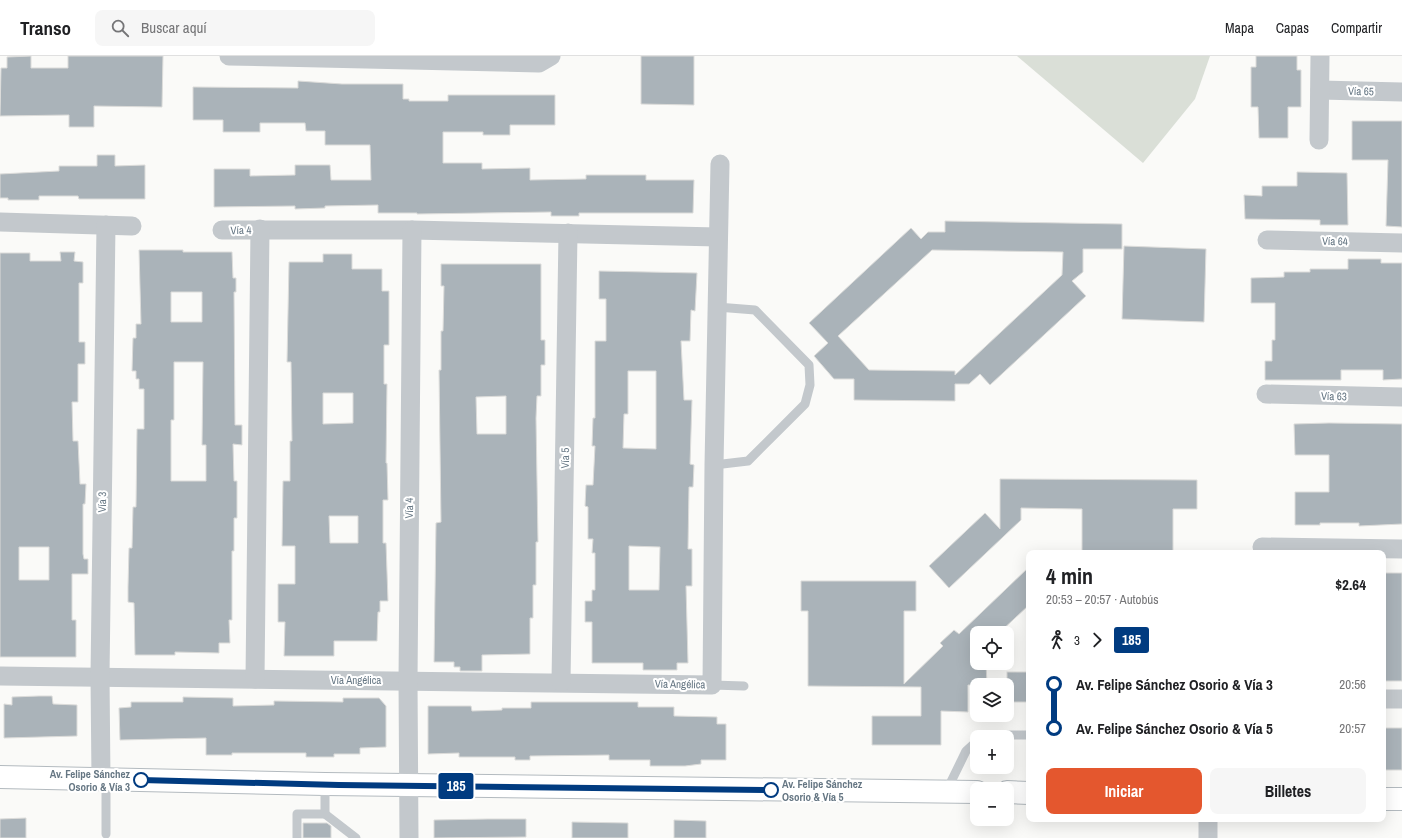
<!DOCTYPE html>
<html lang="es">
<meta charset="utf-8">
<style>
body{margin:0;font-family:"Archivo Narrow",sans-serif;background:#f6f6f6;color:#202124;height:100vh;display:flex;flex-direction:column;font-size:15px;white-space:nowrap}
*{box-sizing:border-box;margin:0}
p{font-size:13px;color:#757577}
.icon{flex:none;width:22px;height:22px;fill:none;stroke:currentColor;stroke-width:2;stroke-linecap:round;stroke-linejoin:round}
.map{position:relative;flex:1;overflow:hidden}
.sheet{position:absolute;left:1026px;top:494px;width:360px;height:272px;display:flex;flex-direction:column;background:#fff;border-radius:8px;box-shadow:0 4px 16px #0002}
.sheet>*{flex:none}
.badge{padding:0 8px;border-radius:3px;font-size:14px;line-height:26px}
.fabs{position:absolute;left:970px;top:570px;display:grid;gap:8px}
.fabs a{display:grid;place-items:center;width:44px;height:44px;border-radius:8px;background:#fff;box-shadow:0 4px 16px #0002;font-size:20px}
.map>.badge{position:absolute;translate:-50% -50%;box-shadow:0 0 0 2px #fff}
.legs{display:flex;align-items:center;gap:6px;height:44px;padding:0 20px;font-size:13px}
.legs p{margin-inline-start:auto}
.summary{display:flex;align-items:center;justify-content:space-between;height:68px;padding:0 20px}
h1{font-size:22px;font-weight:700;line-height:30px}
.action{display:flex;gap:8px;margin-top:auto;padding:8px 20px}
.action a{flex:1;height:46px;border-radius:8px;background:#e4572e;color:#fff;font-size:16px;font-weight:700;line-height:46px;text-align:center}
.action a+a{background:#f6f6f6;color:#202124}
ul{padding:0 20px;list-style:none}
li{display:flex;align-items:center;gap:14px;height:44px;font-size:15px}
li i{display:grid;place-items:center;width:6px;height:100%;margin:0 5px;background:currentColor}
li i::after{content:'';width:10px;height:10px;margin:-5px;border:3px solid;border-radius:50%;background:#fff}
li p{margin-inline-start:auto}
li:first-child i{background:linear-gradient(#0000 50%,currentColor 0)}
li:last-child i{background:linear-gradient(currentColor 50%,#0000 0)}
header{display:flex;align-items:center;gap:24px;box-sizing:border-box;height:56px;padding:0 20px;background:#fff;border-bottom:1px solid #e0e0e0}
header strong{font-size:19px}
nav{display:flex;gap:22px;margin-inline-start:auto;font-size:14px}
.search{width:280px;height:36px;background:#f6f6f6;display:flex;align-items:center;gap:10px;box-sizing:border-box;padding:0 14px;border-radius:8px;color:#757577;font-size:15px}
.map>svg:first-child{display:block}
.green{fill:#dadfd7}
.building{fill:#aab3b9;stroke:#dcdcda;fill-rule:evenodd}
.lines{fill:none;stroke-linecap:round;stroke-linejoin:round}
.secondary-casing{stroke:#b3babf;stroke-width:24}
.lane{stroke:#c3c8cc;stroke-width:9}
.street{stroke:#c3c8cc;stroke-width:19}
.secondary{stroke:#fff;stroke-width:22}
.line-1-casing{stroke:#fff;stroke-width:9}
.line-1{stroke:#003b80;stroke-width:6}
.stop-1-dot{fill:#fff;stroke:#003b80;stroke-width:2}
.labels{text-anchor:middle;dominant-baseline:central;stroke-width:4;stroke-linejoin:round;paint-order:stroke}
.street-label{font-size:11px;fill:#657683;stroke:#fff}
.stop-label{font-size:11px;font-weight:bold;fill:#657683;stroke:#fff;text-anchor:end}
</style>
<header>
<strong>Transo</strong>
<div class="search"><svg class="icon" aria-label="search" viewBox="0 0 24 24"><circle cx="10" cy="10" r="6"/><path d="M15 15l6 6"/></svg>Buscar aquí</div>
<nav><a>Mapa</a><a>Capas</a><a>Compartir</a></nav>
</header>
<div class="map">
<svg width="1402" height="782" viewBox="0 0 1402 782">
<rect width="100%" height="100%" fill="#fafaf8"/>
<!-- green -->
<path class="green" d="M1017,0h193l-15,43 -52,64z"/>
<!-- building -->
<g class="building">
<path d="M31,0v12h37v-12h95l-1,51 -68,-1v21h-25v-12l-69,1 1,-48h6v-11z"/>
<path d="M641,0h53v49l-53,-1z"/>
<path d="M1256,0h41v14h4v37h-13v31h-29l-1,-31h-7v-40h5z"/>
<path d="M298,25l44,3h61v15h6v2h39v-6h107v30h-45v10h-27v-3h-40v31h39v6l48,-1v12l56,-1v-4h60v5h48l-1,33h-114v3h-28v-4l-134,2v-1h-39v-8l-53,1v2l-30,1v-3l-81,1v-38h36v7l45,-1v-10h35l1,15h40l-1,-35h-45v-14h-19l-1,-8h-45v9h-37v-12h-30v-33l105,1z"/>
<path d="M1352,65h50v106l-16,-1 2,-66h-36z"/>
<path d="M97,99h18v11l30,-1v34h-66l-1,-3h-39v4h-31v-2h-8v-24l59,-3v-5h38z"/>
<path d="M1297,116l50,1 1,52h-28v-5l-75,-1 -1,-24 18,1v-10h35z"/>
<path d="M945,165l177,3v25h-39v23l-11,9 14,15 -96,89 -10,-11 -11,10h-14v17l-101,-1v-21h-20l-20,-23 14,-13 -19,-20 102,-95 10,11 7,-7h17zM932,194l131,2 -1,23 -107,100v-4l-86,-1 -31,-34z"/>
<path d="M1124,190l82,3 -2,73 -82,-3z"/>
<path d="M139,194h44v2h49l1,26h3v14h-2l1,133h7v20l-9,-1 1,37h3v37h-3v33h-2v69h-3l1,23h-11v10l-44,-1v3h-40l-1,-52 -6,-1v-15l1,-39h3l1,-41h3l1,-78h7v-40h-5v-10h-3v-8h-4l1,-33h3v-14h5zM171,236h31v30h-31zM174,306h29l-1,83h4v36h-35v-61h3z"/>
<path d="M60,196h15l-1,9 9,1v21h-4v59h6v22h-7v38h-6l1,39h5l2,43h6l-1,20h-2v50l1,5h4v15h-16v46h4v37h-76v-404h30v8h31zM19,491h30v33h-30z"/>
<path d="M323,198h29v15h30v22h7v54h-5v39h3l-1,79h1l1,37h-5v43h3l2,58h-8v11h-2l-1,29h-43v15h-50l1,-34h-7v-38h17v-38h-13l1,-65h7v-40h2l-1,-79h-4l2,-100h34zM323,337h30v30l-30,1zM329,460h29v27h-28z"/>
<path d="M1348,203h33v4h21v116l-19,1v-10h-42v10h-76v-19h7v-21h3v-37h-24v-25l33,-1v-5h26v-3h38z"/>
<path d="M441,208h100v76h4v25h-4v31h-4l-1,22 2,124h-2v43h-3v33h-3v36l-48,1v16h-22v-4h-6v-5h-20l2,-139 5,-1 -2,-152h2v-39h2l1,-45h-3zM506,340v38h-29l-1,-37z"/>
<path d="M599,215l98,2 -2,38 -4,-1 -1,31h-9l3,59h8l-2,64 4,1 -1,22h-4l-1,62h4v37h-6l2,77h-11v7h-34v-7h-51v-41h-7v-21h7v-11h3v-37h-3l1,-14h-5v-32l-3,-1 1,-21h7l2,-39h-3l1,-28h2v-77h11v-42h-7zM628,315h28v78l-33,-1 1,-34h4zM629,490l31,1 -1,43h-30z"/>
<path d="M1329,367l73,1v100l-43,2v-3h-39v2h-25v-33h34v-37h-34l-1,-31z"/>
<path d="M1000,423l197,1v29h-24v44h-91v-44l-61,-1v12l-72,68 -20,-22 56,-53 15,16z"/>
<path d="M1029,511v38l-30,28h-22v30h9l1,22h-19v27l-27,-1v34h-69v-29h49v-29l-113,-1v-75h-7v-30h115v30h-12v73l39,-38 -3,-3 14,-13 5,4z"/>
<path d="M1385,517h17v108h-19z"/>
<rect x="1007" y="616" width="22" height="30"/>
<path d="M39,640h13l1,8 24,1v31l-73,2v-34l8,1v-8z"/>
<path d="M183,641l50,1v8l41,-1v-4l69,1v-4h36l7,8v41l-26,1v6h-26v3h-28v-4h-74v2h-26v-17l-86,2 -1,-32 12,-1v-5h52z"/>
<path d="M531,646h107v5h36v9l43,1v7h9v36h-25v4l-16,2h-35v-6h-41v-5l-79,1v4h-15v-3h-56v-4l-31,1v-48h43l1,5 30,-1v-2h29z"/>
<rect x="1383" y="672" width="19" height="42"/>
<path d="M26,762v20h-26v-19z"/>
<path d="M488,763h38v18l-92,1v-18z"/>
<path d="M674,764l32,1v17h-32z"/>
<path d="M572,766l56,1v15h-56z"/>
<path d="M303,767h24l4,3v12h-28z"/>
</g>
<g class="lines">
<!-- secondary casing -->
<g class="secondary-casing">
<g id="secondary">
<path d="M0,721l325,7 652,8"/>
<path d="M1007,736l22,1"/>
<path d="M1383,743h19"/>
</g>
</g>
<!-- lane -->
<g class="lane">
<path d="M714,409l34,-4 57,-57 5,-19 -1,-20 -54,-55 -38,-3"/>
<path d="M712,629l32,1"/>
<path d="M981,681l2,-2h46"/>
<path d="M946,736l20,-41 11,-10"/>
<path d="M325,758l31,24"/>
<path d="M106,778v-54"/>
<path d="M297,782v-24h28v-30"/>
</g>
<!-- street -->
<g class="street">
<path d="M229,0l310,7 12,-7"/>
<path d="M1320,34l82,2"/>
<path d="M1319,84l1,-84"/>
<path d="M0,166l132,4"/>
<path d="M222,174h190l306,7"/>
<path d="M1267,184l135,3"/>
<path d="M1266,338l136,3"/>
<path d="M1262,491l140,2"/>
<path d="M0,620l712,9 2,-220 6,-301"/>
<path d="M255,623l5,-450"/>
<path d="M561,626l7,-449"/>
<path d="M1383,643h19"/>
<path d="M101,723l-1,-103 6,-451"/>
<path d="M1208,763v19"/>
<path d="M409,782l-1,-158 4,-450"/>
</g>
<!-- secondary -->
<use href="#secondary" class="secondary"/>
</g>
<g class="lines">
<!-- line-1 casing -->
<g class="line-1-casing">
<path id="line-1" d="M141,724l198,5 432,5"/>
</g>
<!-- line-1 -->
<use href="#line-1" class="line-1"/>
</g>
<!-- markers -->
<g class="stop-1-dot">
<circle cx="141" cy="724" r="7"/>
<circle cx="771" cy="734" r="7"/>
</g>
<g class="labels">
<!-- street labels -->
<g class="street-label">
<text transform="translate(1361 35) rotate(1)">Vía 65</text>
<text transform="translate(241 174) rotate(-1)">Vía 4</text>
<text transform="translate(1335 185) rotate(1)">Vía 64</text>
<text transform="translate(1334 340) rotate(1)">Vía 63</text>
<text transform="translate(565 402) rotate(-89)">Vía 5</text>
<text transform="translate(102 446) rotate(-89)">Vía 3</text>
<text transform="translate(409 452) rotate(-89)">Vía 4</text>
<text x="356" y="624">Vía Angélica</text>
<text transform="translate(680 628) rotate(1)">Vía Angélica</text>
</g>
<!-- stop labels -->
<g class="stop-label">
<text x="130" y="718">Av. Felipe Sánchez<tspan x="130" dy="13">Osorio &amp; Vía 3</tspan></text>
<text x="782" y="728" text-anchor="start">Av. Felipe Sánchez<tspan x="782" dy="13">Osorio &amp; Vía 5</tspan></text>
</g>
</g>
</svg>
<div class="fabs">
<a><svg class="icon" aria-label="locate" viewBox="0 0 24 24"><circle cx="12" cy="12" r="6"/><path d="M12 2v4M12 18v4M2 12h4M18 12h4"/></svg></a>
<a><svg class="icon" aria-label="layers" viewBox="0 0 24 24"><path d="M12 4l9 5-9 5-9-5zM3 14l9 5 9-5"/></svg></a>
<a>+</a>
<a>−</a>
</div>
<b class="badge" style="left:456px;top:730px;background:#003b80;color:#fff">185</b>
<section class="sheet">
<div class="summary"><div><h1>4 min</h1><p>20:53 – 20:57 · Autobús</p></div><b>$2.64</b></div>
<div class="legs"><svg class="icon" aria-label="walk" viewBox="0 0 24 24"><circle cx="13" cy="4" r="2"/><path d="M13 8l-2 6 4 7M11 14l-3 7M7 12l3-4h3l4 4"/></svg>3<svg class="icon" aria-label="forward" viewBox="0 0 24 24"><path d="M9 5l7 7-7 7"/></svg><b class="badge" style="background:#003b80;color:#fff">185</b></div>
<ul>
<li><i style="color:#003b80"></i><b>Av. Felipe Sánchez Osorio &amp; Vía 3</b><p>20:56</p></li>
<li><i style="color:#003b80"></i><b>Av. Felipe Sánchez Osorio &amp; Vía 5</b><p>20:57</p></li>
</ul>
<div class="action"><a>Iniciar</a><a>Billetes</a></div>
</section>
</div>
